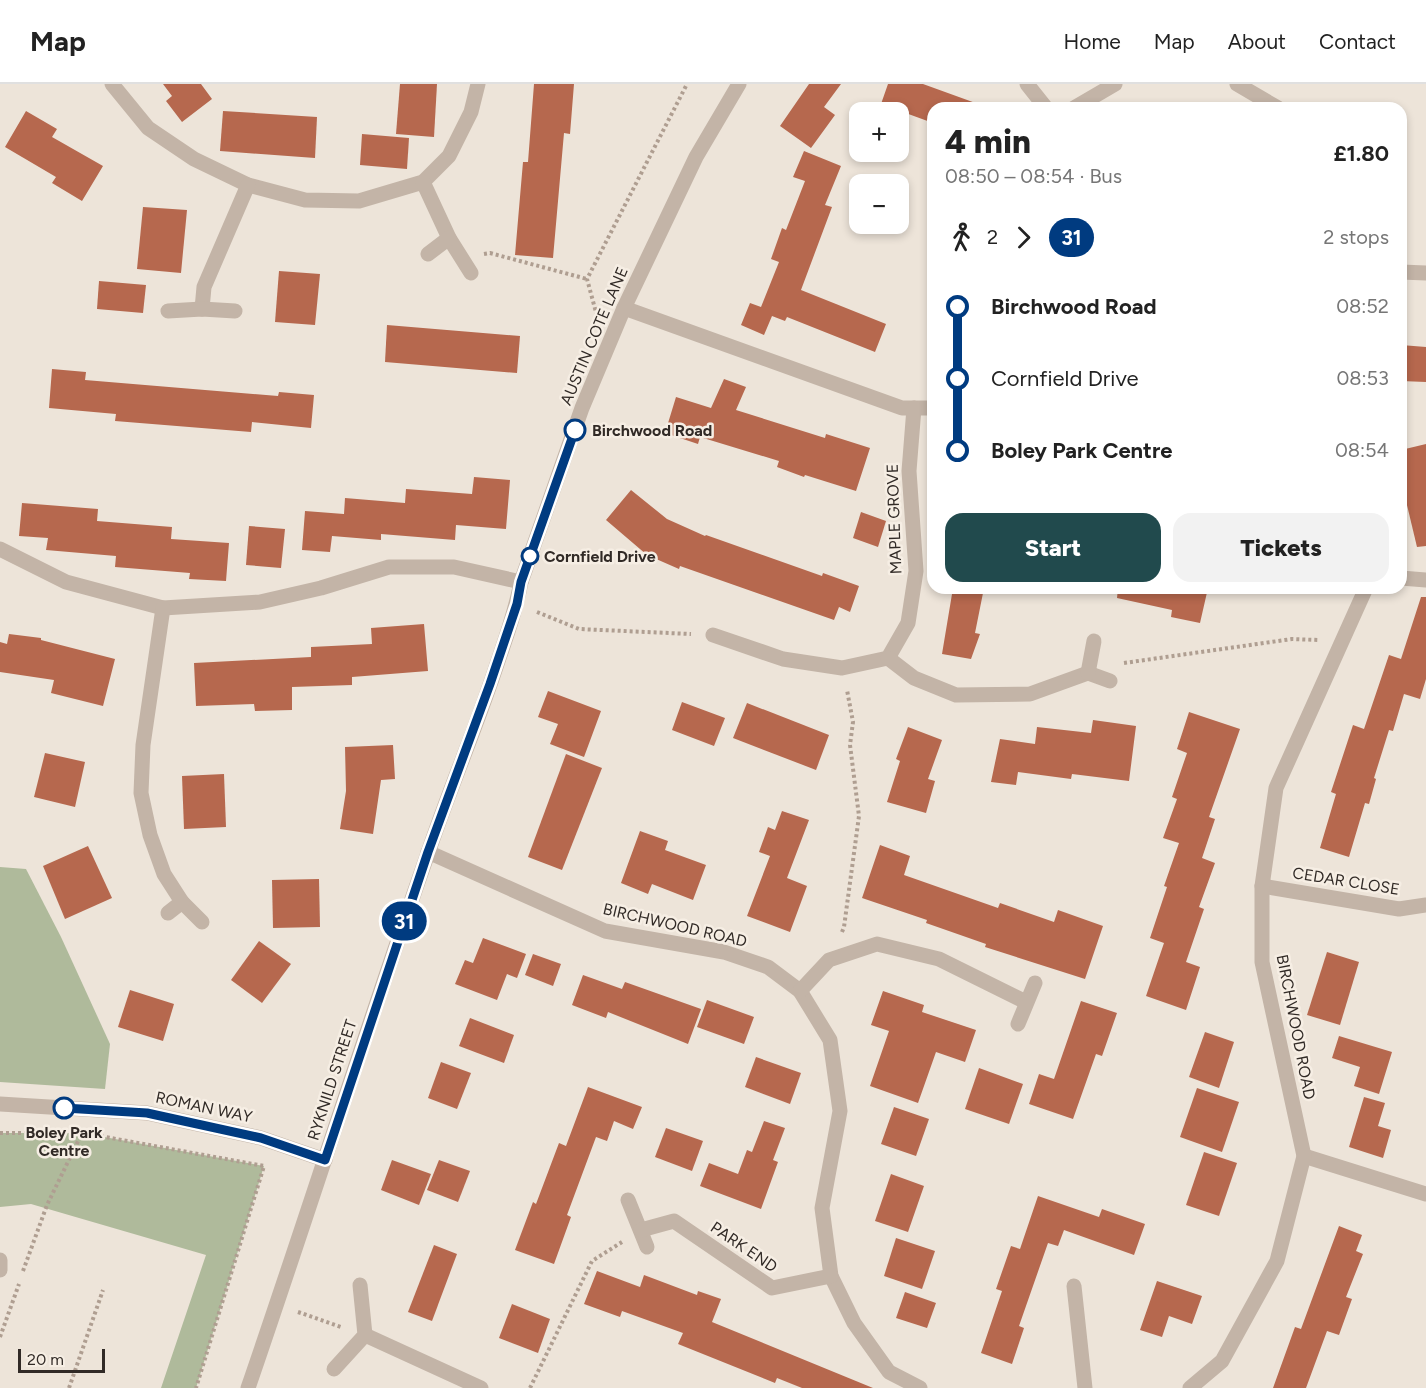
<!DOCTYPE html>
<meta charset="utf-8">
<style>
body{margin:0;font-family:Figtree,sans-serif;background:#f2f2f2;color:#222;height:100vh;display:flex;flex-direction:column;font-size:22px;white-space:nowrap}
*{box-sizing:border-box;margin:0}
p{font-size:20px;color:#767676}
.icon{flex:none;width:33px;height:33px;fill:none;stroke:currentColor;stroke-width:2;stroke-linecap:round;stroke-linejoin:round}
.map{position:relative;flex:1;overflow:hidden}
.details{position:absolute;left:927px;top:18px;width:480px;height:492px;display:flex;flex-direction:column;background:#fff;border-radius:18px;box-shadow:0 3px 9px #0003}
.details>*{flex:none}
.badge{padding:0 12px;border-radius:20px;font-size:21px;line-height:39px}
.buttons{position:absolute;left:849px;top:18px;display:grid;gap:12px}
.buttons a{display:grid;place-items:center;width:60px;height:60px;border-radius:12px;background:#fff;box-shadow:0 3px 9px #0003;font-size:30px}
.scale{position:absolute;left:18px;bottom:15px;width:87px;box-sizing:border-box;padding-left:6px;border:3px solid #312a26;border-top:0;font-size:16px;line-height:21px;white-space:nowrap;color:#312a26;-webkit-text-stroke:4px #f6eee4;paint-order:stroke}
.map>.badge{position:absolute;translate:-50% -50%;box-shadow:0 0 0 3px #fff}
.legs{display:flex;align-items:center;gap:9px;height:66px;padding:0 18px;font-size:20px}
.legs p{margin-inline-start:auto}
.head{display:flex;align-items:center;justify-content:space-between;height:102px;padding:0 18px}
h1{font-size:33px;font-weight:800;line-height:45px}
.primary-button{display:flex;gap:12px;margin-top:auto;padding:12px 18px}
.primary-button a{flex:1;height:69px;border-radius:18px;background:#214a4d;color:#fff;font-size:24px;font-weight:800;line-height:69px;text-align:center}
.primary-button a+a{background:#f2f2f2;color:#222}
ul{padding:0 18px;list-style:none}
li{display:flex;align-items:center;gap:21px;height:72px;font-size:22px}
li i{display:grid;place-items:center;width:9px;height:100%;margin:0 8px;background:currentColor}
li i::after{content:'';width:15px;height:15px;margin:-8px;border:4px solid;border-radius:50%;background:#fff}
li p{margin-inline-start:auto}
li:first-child i{background:linear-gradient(#0000 50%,currentColor 0)}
li:last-child i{background:linear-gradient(currentColor 50%,#0000 0)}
header{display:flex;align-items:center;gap:36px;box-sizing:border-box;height:84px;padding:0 30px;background:#fff;border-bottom:2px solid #e0e0e0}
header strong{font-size:28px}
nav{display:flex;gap:33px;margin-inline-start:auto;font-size:21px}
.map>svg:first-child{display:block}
.green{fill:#afba9b}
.building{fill:#b6684e}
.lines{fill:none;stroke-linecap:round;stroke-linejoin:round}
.path{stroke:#af9e91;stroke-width:4;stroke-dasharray:3 3;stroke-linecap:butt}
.minor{stroke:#c3b4a7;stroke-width:15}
.line-1-casing{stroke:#fff;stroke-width:14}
.line-1{stroke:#003b80;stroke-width:9}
.stop-1-dot{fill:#fff;stroke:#003b80;stroke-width:3}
.labels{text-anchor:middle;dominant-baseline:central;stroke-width:5;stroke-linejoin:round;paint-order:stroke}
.street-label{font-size:16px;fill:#312a26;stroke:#f6eee4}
.stop-label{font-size:16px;font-weight:bold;fill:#312a26;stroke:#f6eee4;text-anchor:start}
</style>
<header>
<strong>Map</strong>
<nav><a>Home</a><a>Map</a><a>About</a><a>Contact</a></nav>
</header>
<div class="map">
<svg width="1426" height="1304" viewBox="0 0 1426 1304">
<rect width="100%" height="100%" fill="#ede4d9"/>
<!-- green -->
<g class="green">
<path d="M0,783l26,2 35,68 49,107 -5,45 -105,-7z"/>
<path d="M0,1049h82l182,33 -68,222h-35l45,-133 -175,-51 -31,3z"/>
</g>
<!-- building -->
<g class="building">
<path d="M163,0h38l11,15 -30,23 -16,-21 6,-5z"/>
<path d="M400,0h37l-3,53 -38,-3z"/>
<path d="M534,0h40l-4,50 -6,-1 -11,125 -38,-3 8,-93h5z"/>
<path d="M809,0h32l-17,23 11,8 -24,33 -31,-22z"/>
<path d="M888,0h35l58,21 -1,3h-47v15l-52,-19z"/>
<path d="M26,27l31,18 -5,8 51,29 -21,35 -30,-18 4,-6 -51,-30z"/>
<path d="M223,27l94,6 -2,41 -95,-7z"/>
<path d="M362,50l47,4 -2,31 -47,-4z"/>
<path d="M804,67l37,15 -16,39 7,2 -31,83 85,34 -11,28 -88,-35 -2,4 -13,-5 -8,19 -23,-10 9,-22 11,4 18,-45 -8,-3 11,-31 4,2 19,-49 -12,-4z"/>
<path d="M143,123l44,3 -6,63 -44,-4z"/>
<path d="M279,187l41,3 -5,51 -40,-3z"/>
<path d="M99,197l47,4 -3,28 -46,-4z"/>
<path d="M387,241l133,11 -3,37 -132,-11z"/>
<path d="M1401,261l25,2v35l-25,-1z"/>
<path d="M52,285l34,3 -1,8 193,16 1,-4 35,3 -3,33 -59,-6 -1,10 -136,-11 1,-7 -67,-6z"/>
<path d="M724,295l22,8 -10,23 89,28 1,-4 44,14 -14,43 -51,-16 -1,2 -27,-10 2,-6 -79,-24 -2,7 -33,-11 11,-36 35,11z"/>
<path d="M1426,360v102l-9,1 -16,-67v-30z"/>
<path d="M474,393l36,3 -4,49 -50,-4 -1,15 -74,-6v6l-49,-4 -2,16 -28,-2 3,-39 39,3 1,-16 60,5 1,-14 66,5z"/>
<path d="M631,406l36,29 38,17 1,-1 116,41 1,-3 36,13 -9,26 -11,-5 -5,13 -154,-54 -1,3 -32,-14 -41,-35z"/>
<path d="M22,419l76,6 -1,12 75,6 -1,12 58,4 -3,38 -37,-2 1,-6 -75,-6 1,-11 -70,-6 2,-12 -29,-2z"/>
<path d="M861,428l25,9 -8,26 -25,-9z"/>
<path d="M249,442l36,3 -4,39 -35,-3z"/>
<path d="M953,504h31l-9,45 5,1 -9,25 -29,-5z"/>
<path d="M1118,504h90l-8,35 -29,-6 1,-7 -55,-12z"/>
<path d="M1421,513h5v82l-6,20 -16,-5 -11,37 -4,-1 -15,48 2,1 -7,25 -4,-1 -16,54 -29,-9 16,-54 -5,-2 22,-67 11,4 25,-74 12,4z"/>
<path d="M424,540l4,47 -76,6v8l-60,2v23l-37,1 -1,-7 -58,2 -2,-43 117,-6v-10l61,-3 -1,-16z"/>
<path d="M9,550l32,4v2l74,19 -12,47 -52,-13 3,-13 -54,-8v-30l7,2z"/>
<path d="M548,607l53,20 -17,46 -34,-13 8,-20 -20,-7z"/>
<path d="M682,618l43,16 -11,28 -42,-16z"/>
<path d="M747,619l82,32 -13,35 -83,-32z"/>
<path d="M1189,628l51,17 -31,88 6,2 -13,39 13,5 -16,44 5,2 -18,53 14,5 -14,43 -40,-14 18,-53 -14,-5 17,-51 -3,-1 15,-43 -16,-5 14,-39 -5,-2 15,-44 -10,-4z"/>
<path d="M1093,636l43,6 -7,55 -57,-7 -1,5 -53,-7 -2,13 -25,-3 9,-43 35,5 2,-17 54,6z"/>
<path d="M908,643l34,13 -14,39 7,2 -9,32 -39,-11 13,-41 -4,-2z"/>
<path d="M393,661l2,34 -14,1 -8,54 -33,-5 6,-38 -1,-44z"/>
<path d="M45,669l40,9 -10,45 -41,-10z"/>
<path d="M566,670l36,14 -40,102 -34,-13z"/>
<path d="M224,690l2,53 -42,2 -2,-53z"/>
<path d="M782,727l27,9 -22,58 20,8 -17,46 -43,-16 23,-60 -11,-4 9,-25 7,3z"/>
<path d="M640,747l28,10 -3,9 41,15 -13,35 -41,-16 -4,10 -27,-11z"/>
<path d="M880,761l30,11 -6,19 94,33 2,-5 54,19 4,-12 45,16 -18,53 -100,-32 1,-3 -60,-21 1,-3 -65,-22z"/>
<path d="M88,762l24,52 -47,21 -22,-53z"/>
<path d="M319,795l1,48 -47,1 -1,-48z"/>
<path d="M483,854l43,16 -9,24 -10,-4 -10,26 -42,-16 10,-24 8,3z"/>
<path d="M259,857l32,23 -29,39 -31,-23z"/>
<path d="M1327,868l32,10 -19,63 -33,-10z"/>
<path d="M533,870l28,10 -8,22 -28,-11z"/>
<path d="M583,891l39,14 3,-7 76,27 -13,35 -80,-32 -2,6 -34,-13z"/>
<path d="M130,906l44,14 -11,37 -45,-14z"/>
<path d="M883,907l41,14 -2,7 54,18 -11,32 -29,-10 -18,51 -48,-17 19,-55 -18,-6z"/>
<path d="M707,916l47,17 -10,27 -47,-17z"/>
<path d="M1081,917l36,12 -15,43 -6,-2 -23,65 -44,-15 10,-30 15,5z"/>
<path d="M470,934l44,17 -10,28 -45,-17z"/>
<path d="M1205,948l29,10 -15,46 -30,-11z"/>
<path d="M1339,952l53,16 -13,42 -25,-8 6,-19 -28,-9z"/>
<path d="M756,973l45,16 -11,31 -45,-17z"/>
<path d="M441,978l30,11 -14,36 -29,-11z"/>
<path d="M979,984l44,16 -14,40 -44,-15z"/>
<path d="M588,1003l54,20 -9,22 -19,-8 -7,20 -11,-4 -29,78 4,2 -17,47 -39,-14 18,-48 3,2 23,-61 7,3z"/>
<path d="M1197,1004l42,14 -17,50 -42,-15z"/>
<path d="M1364,1013l21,6 -7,23 13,4 -8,28 -34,-11z"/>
<path d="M894,1023l35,12 -13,37 -35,-12z"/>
<path d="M764,1037l21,7 -12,32 5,2 -17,47 -61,-23 9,-23 29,11 9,-24 5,2z"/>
<path d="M666,1044l37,13 -11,30 -37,-14z"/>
<path d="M1204,1068l33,11 -18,53 -33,-11z"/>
<path d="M392,1076l39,14 -12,31 -38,-15z"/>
<path d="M439,1076l31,11 -12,31 -31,-12z"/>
<path d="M891,1090l33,12 -16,46 -33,-11z"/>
<path d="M1038,1112l61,21 3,-8 43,15 -11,31 -70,-25 -6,16 -10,-3 -29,83 5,2 -12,36 -31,-11 21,-62 -6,-2 15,-43 9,3z"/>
<path d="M1339,1142l23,9 -6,16 7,3 -17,43 6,2 -13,36 -12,-4 -21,57h-33l22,-61 6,2z"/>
<path d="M896,1154l39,13 -13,38 -38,-13z"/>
<path d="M434,1161l23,9 -25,67 -24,-9z"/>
<path d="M597,1187l43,16 4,-12 53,20 1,-4 23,8 -9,23 161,66h-71l-25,-10 -2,5 -97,-39 5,-11 -61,-22 -2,6 -36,-13z"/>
<path d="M1157,1197l45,15 -10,28 -23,-8 -7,21 -22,-7z"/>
<path d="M905,1208l31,11 -9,25 -31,-10z"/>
<path d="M512,1220l38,15 -12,34 -39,-15z"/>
</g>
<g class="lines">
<!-- path -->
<g class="path">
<path d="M484,170l6,-1 97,26"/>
<path d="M597,232l-10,-37 100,-195"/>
<path d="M537,528l42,17 112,5"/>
<path d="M1124,579l168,-24 26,1"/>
<path d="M842,848l2,-5 15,-111 -9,-71 3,-23 -6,-32"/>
<path d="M0,1049h64"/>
<path d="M89,1050l175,32 -68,222"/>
<path d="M23,1187l24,-66 35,-72"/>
<path d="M298,1228l43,15"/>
<path d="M0,1253l19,-53"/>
<path d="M69,1304l34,-98"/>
<path d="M530,1304l62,-127 30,-19"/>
</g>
<!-- minor -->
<g class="minor">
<path d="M112,0l36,44 46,31 54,26 57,15 54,1 64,-19 26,-26 22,-44 7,-28"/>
<path d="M1027,0l19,24"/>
<path d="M1237,0l41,24"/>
<path d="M1074,24l41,-24"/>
<path d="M423,98l26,56 22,35"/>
<path d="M428,170l21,-16"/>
<path d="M1401,188l25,1"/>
<path d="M624,224l278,100h31"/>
<path d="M202,225l2,-22 44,-102"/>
<path d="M168,227l34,-2 33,2"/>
<path d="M0,465l66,33 97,26 97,-6 61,-14 68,-21h65l67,15"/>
<path d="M1401,494l25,2"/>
<path d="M163,524l-20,137 -2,48 9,42 14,39 18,28 20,20"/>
<path d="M713,551l70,24 59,9 46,-10 20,-35 8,-52 -7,-100 5,-63"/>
<path d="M888,574l26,20 42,17 74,-1 58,-21 22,8"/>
<path d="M1088,589l6,-32"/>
<path d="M428,768l177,79 119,21 44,15 32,24 30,49 10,71 -18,97 9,68 23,47 35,49 31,16"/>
<path d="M1262,802l137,23 27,-4"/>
<path d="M168,829l14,-11"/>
<path d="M800,907l29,-31 48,-16 62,15 87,43"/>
<path d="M1018,940l17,-41"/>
<path d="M0,1020l147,9 114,25 64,22"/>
<path d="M1304,1072l122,38"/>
<path d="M628,1116l19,47"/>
<path d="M641,1146l33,-9 98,67 59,-12"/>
<path d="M0,1176v10"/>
<path d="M1074,1202l11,102"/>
<path d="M365,1251l116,53"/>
<path d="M334,1285l31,-34 -5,-50"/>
<path d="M248,1304c61,-177 117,-355 179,-532 22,-66 50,-130 71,-195 9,-26 18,-52 23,-79l61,-174 42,-100 72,-151 43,-73"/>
<path d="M1190,1304l32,-27 55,-100 27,-105 -42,-194v-76l14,-98 90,-200"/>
</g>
</g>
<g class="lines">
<!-- line-1 casing -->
<g class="line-1-casing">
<path id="line-1" d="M64,1024l83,5 114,25 64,22 103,-308 62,-168 27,-80 4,-22 54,-152"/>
</g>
<!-- line-1 -->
<use href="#line-1" class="line-1"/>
</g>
<!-- markers -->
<g class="stop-1-dot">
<circle cx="575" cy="346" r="10"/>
<circle cx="530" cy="472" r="8"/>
<circle cx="64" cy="1024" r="10"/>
</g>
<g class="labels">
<!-- street labels -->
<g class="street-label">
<text transform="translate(594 252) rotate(-67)">AUSTIN COTE LANE</text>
<text transform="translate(894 435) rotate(-92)">MAPLE GROVE</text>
<text transform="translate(1346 797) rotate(9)">CEDAR CLOSE</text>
<text transform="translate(675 841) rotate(13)">BIRCHWOOD ROAD</text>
<text transform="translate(1296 943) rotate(79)">BIRCHWOOD ROAD</text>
<text transform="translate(332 996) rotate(-72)">RYKNILD STREET</text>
<text transform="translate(204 1023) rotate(12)">ROMAN WAY</text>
<text transform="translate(744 1163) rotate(34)">PARK END</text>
</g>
<!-- stop labels -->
<g class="stop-label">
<text x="592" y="346">Birchwood Road</text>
<text x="544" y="472">Cornfield Drive</text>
<text x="64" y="1048" text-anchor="middle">Boley Park<tspan x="64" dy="18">Centre</tspan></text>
</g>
</g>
</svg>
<div class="buttons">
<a>+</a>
<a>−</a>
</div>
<div class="scale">20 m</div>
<b class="badge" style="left:404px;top:837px;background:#003b80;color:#fff">31</b>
<section class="details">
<div class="head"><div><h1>4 min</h1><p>08:50 – 08:54 · Bus</p></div><b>£1.80</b></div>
<div class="legs"><svg class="icon" aria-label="walk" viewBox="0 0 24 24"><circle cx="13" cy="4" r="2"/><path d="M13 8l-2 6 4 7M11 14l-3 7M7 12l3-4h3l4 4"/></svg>2<svg class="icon" aria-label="forward" viewBox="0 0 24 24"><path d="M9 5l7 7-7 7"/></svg><b class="badge" style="background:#003b80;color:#fff">31</b><p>2 stops</p></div>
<ul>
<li><i style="color:#003b80"></i><b>Birchwood Road</b><p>08:52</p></li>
<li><i style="color:#003b80"></i><span>Cornfield Drive</span><p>08:53</p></li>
<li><i style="color:#003b80"></i><b>Boley Park Centre</b><p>08:54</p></li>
</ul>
<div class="primary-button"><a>Start</a><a>Tickets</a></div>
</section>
</div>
